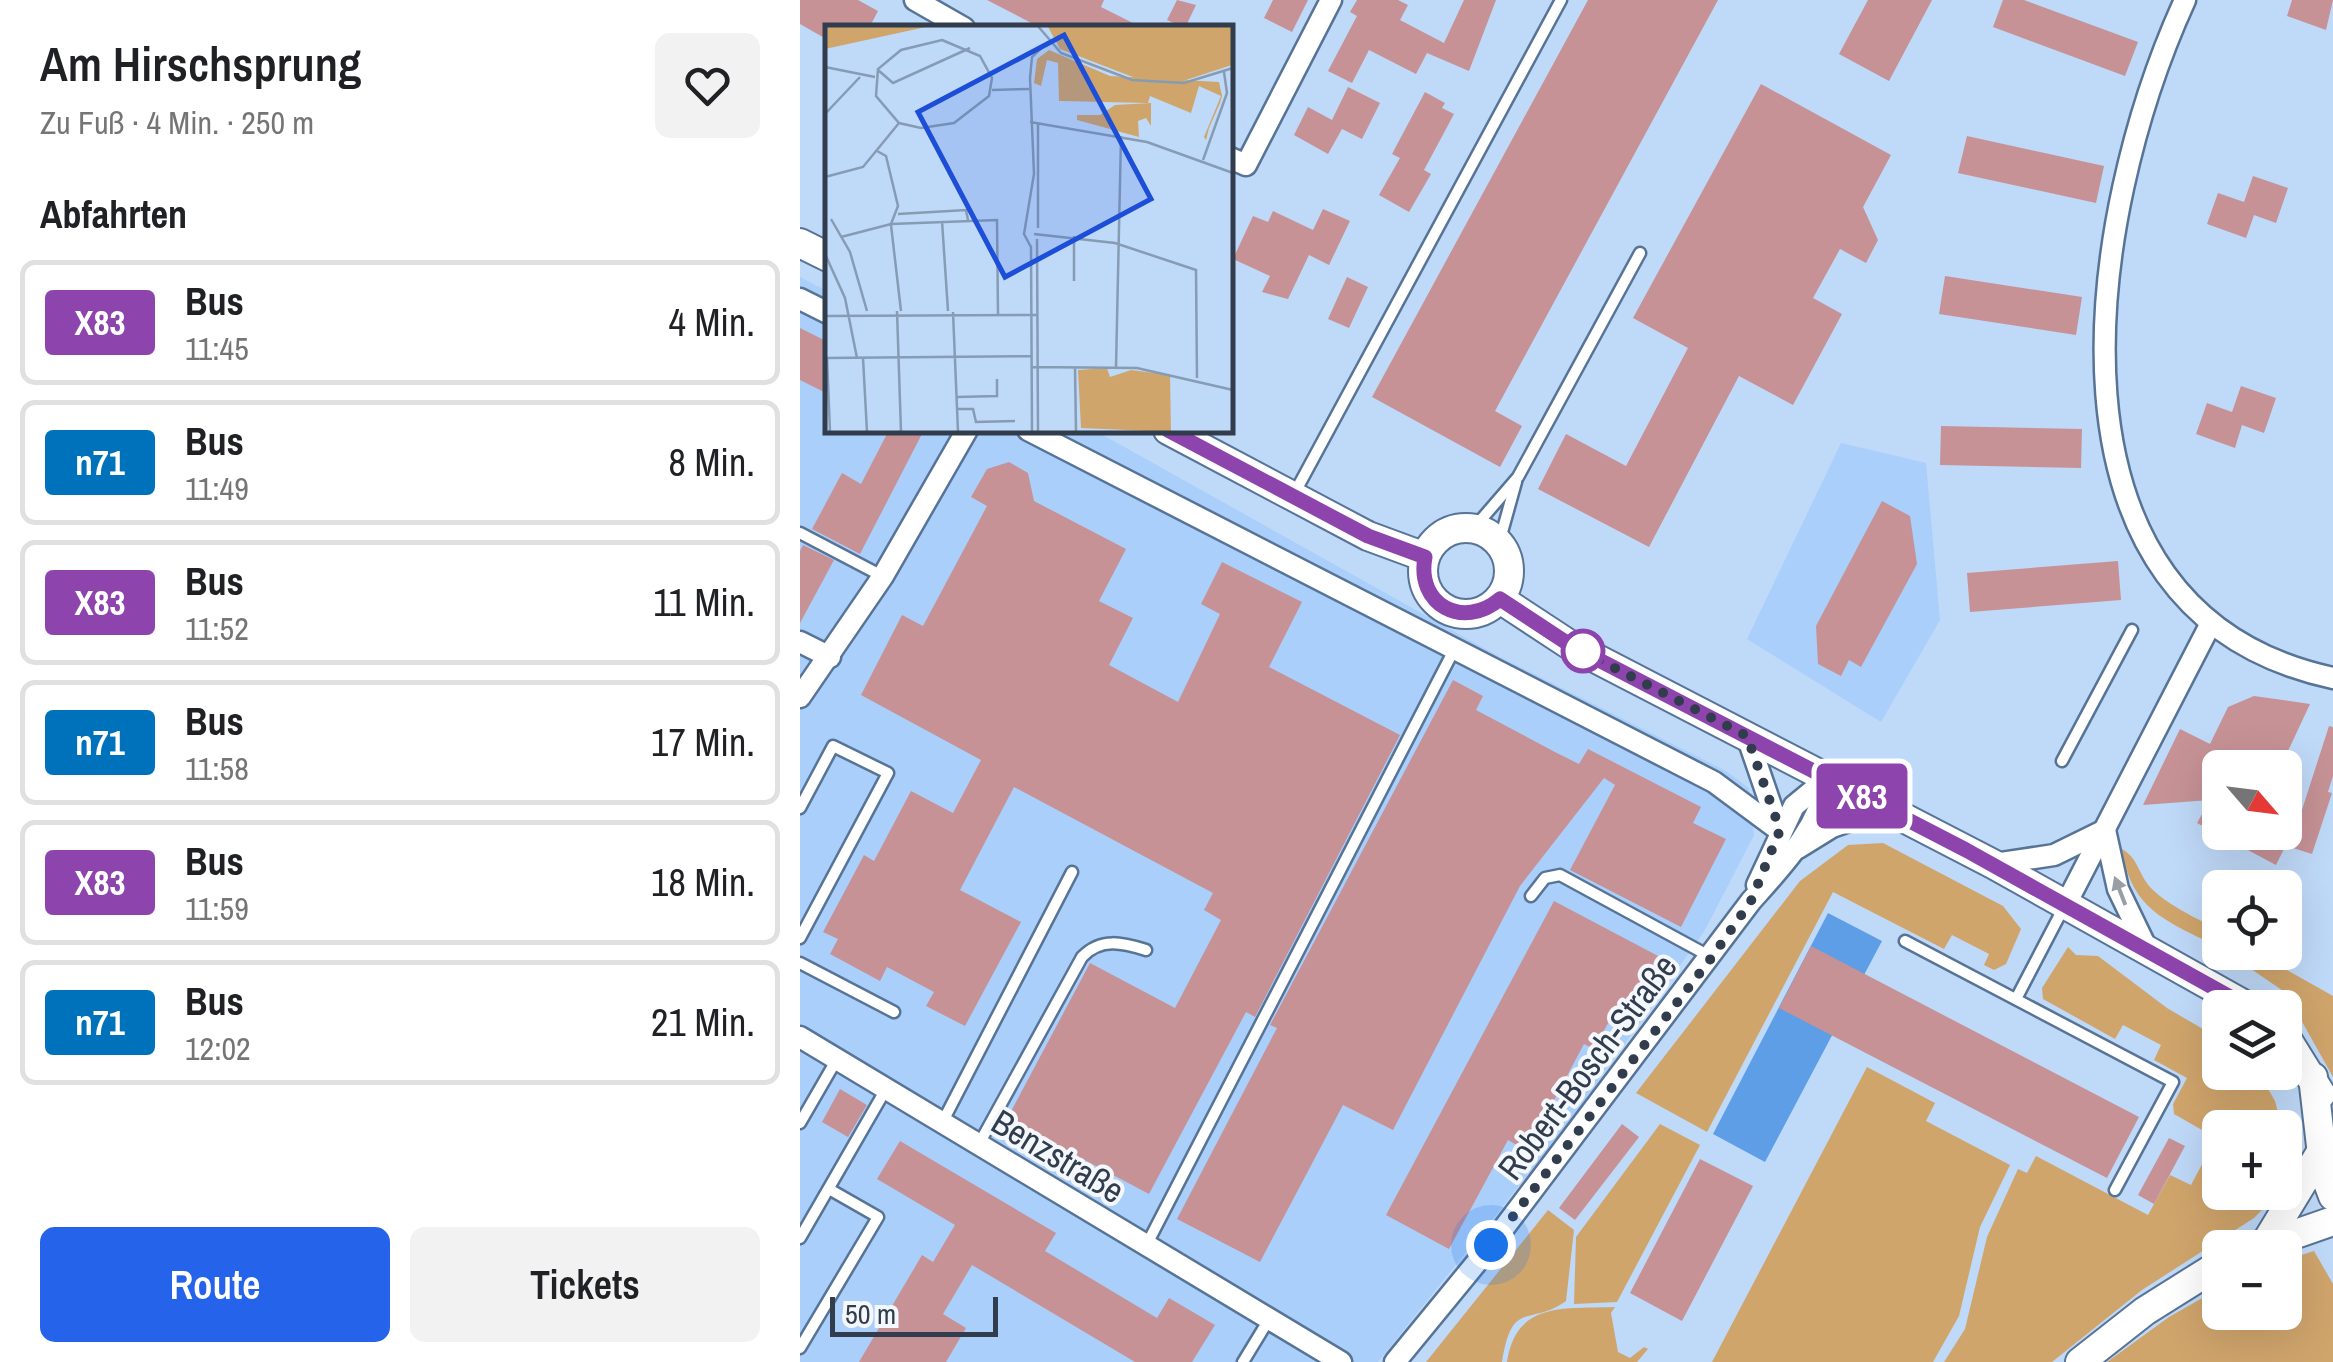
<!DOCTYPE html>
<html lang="de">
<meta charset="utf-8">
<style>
body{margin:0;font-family:"Archivo Narrow",sans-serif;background:#f2f2f2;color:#202124;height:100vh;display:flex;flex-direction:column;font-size:38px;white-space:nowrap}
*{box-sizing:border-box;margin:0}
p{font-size:32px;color:#757577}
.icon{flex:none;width:55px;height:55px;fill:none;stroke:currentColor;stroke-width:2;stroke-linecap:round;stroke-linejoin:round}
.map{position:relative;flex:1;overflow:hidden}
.side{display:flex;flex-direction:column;background:#fff;width:800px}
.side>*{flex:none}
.badge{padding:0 20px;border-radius:8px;font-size:35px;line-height:65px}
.needle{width:65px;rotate:118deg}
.tools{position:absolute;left:1402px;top:750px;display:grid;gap:20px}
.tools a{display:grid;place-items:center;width:100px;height:100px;border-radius:15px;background:#fff;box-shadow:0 10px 40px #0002;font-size:50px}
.scale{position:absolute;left:30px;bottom:25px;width:168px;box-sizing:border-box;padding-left:10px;border:5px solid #313d4d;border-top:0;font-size:28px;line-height:35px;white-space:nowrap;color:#313d4d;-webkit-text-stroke:8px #f4f7fb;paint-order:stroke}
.you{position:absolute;width:50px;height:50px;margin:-25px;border:8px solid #fff;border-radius:50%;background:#1a73e8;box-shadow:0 0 0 15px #1a73e833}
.map>.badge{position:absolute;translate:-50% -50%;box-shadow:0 0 0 5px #fff}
h2{padding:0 40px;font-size:38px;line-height:90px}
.round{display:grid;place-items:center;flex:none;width:105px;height:105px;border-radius:15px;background:#f2f2f2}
.overview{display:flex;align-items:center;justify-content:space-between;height:170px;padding:0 40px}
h1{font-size:48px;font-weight:600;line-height:75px}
.primary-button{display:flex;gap:20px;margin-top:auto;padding:20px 40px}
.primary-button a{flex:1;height:115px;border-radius:15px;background:#2563eb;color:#fff;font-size:40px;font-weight:600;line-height:115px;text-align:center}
.primary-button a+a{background:#f2f2f2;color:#202124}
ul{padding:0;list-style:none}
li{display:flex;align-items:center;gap:30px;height:125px;margin:0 20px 15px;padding:0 20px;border:5px solid #e0e0e0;border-radius:15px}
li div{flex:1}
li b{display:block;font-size:38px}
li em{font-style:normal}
li .badge{min-width:110px;font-weight:700;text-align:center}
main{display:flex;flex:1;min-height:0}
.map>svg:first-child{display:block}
.built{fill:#aacffb}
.green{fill:#d0a56c}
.water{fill:#5e9ee7}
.building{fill:#c69296}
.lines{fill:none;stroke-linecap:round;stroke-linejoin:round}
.lane-casing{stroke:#577496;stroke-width:15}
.street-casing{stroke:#577496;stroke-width:25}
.secondary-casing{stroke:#577496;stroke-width:32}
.lane{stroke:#fff;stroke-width:10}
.street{stroke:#fff;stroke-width:20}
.secondary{stroke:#fff;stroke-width:28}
.oneway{fill:#989ea6}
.line-casing{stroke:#fff;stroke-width:22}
.line{stroke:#8e44ad;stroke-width:15}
.walk{stroke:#313d4d;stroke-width:10;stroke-dasharray:0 18}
.stop-dot{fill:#fff;stroke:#8e44ad;stroke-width:5}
.labels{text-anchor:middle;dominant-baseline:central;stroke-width:8;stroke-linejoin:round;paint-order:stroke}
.street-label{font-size:35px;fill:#313d4d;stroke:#f4f7fb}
.inset-road{fill:none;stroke:#869bb4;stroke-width:2.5}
.view{fill:#1d4ed8;fill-opacity:0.15;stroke:#1d4ed8;stroke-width:5}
.inset-edge{fill:none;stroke:#313d4d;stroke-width:5}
</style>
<main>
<section class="side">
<div class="overview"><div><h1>Am Hirschsprung</h1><p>Zu Fuß · 4 Min. · 250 m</p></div><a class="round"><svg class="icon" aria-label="heart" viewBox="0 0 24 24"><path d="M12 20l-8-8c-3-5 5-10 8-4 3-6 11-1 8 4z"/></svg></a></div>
<h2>Abfahrten</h2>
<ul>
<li><span class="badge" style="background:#8e44ad;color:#fff">X83</span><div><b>Bus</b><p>11:45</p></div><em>4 Min.</em></li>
<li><span class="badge" style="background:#0072bc;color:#fff">n71</span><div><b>Bus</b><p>11:49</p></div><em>8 Min.</em></li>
<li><span class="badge" style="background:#8e44ad;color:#fff">X83</span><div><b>Bus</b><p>11:52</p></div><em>11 Min.</em></li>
<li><span class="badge" style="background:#0072bc;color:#fff">n71</span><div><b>Bus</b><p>11:58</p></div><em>17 Min.</em></li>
<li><span class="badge" style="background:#8e44ad;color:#fff">X83</span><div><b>Bus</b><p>11:59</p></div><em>18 Min.</em></li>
<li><span class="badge" style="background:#0072bc;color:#fff">n71</span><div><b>Bus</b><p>12:02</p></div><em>21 Min.</em></li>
</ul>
<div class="primary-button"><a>Route</a><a>Tickets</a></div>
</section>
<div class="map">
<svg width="1533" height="1362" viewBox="0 0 1533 1362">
<rect width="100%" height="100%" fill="#bfd9f8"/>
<!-- built -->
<g class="built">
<path d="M0,277l27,14 1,139h266l404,226 228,115 23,17 5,47 -49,95 -139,197 -188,235h-578z"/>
<path d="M1041,443l85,20 14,157 -59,102 -134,-83z"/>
</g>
<!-- green -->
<g class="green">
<path d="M1083,843l120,63 18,23 -15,35 -12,6 -10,-5 5,-11 -37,-19 -8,14 -111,-57 -126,240 -71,-39 164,-212 48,-36z"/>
<path d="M1322,849c16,9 16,24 28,38 18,19 47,31 70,44v17c-50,-26 -89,-36 -98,-99z"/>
<path d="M1268,947l8,8 22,1 69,52 53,31v33l39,1 16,28 7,26 -62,1v64l59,1 -25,25 -112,72 -90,72h-108l21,-33 22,-92 31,-68 9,4 9,-17 112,59 22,-40 21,10 25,-47 -42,-24 -1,-10 14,-26 -33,-18 7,-15 -38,-20 -8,14 -72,-40 -1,-11z"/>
<path d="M1428,953h29l76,43v81l-47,-84z"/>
<path d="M1067,1067l68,36 -9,18 84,44 -30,62 -21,89 -26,46h-221z"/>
<path d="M860,1124l40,21 -83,157 -43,2 2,-67z"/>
<path d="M748,1210l26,20 -8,71c-36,26 -54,-3 -64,61h-76z"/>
<path d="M1514,1251l19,33v78h-226l62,-45 51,-29v24h65v-52z"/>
<path d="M815,1307l-4,6 7,39 12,6 14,-11 4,2 -11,13h-130c9,-61 57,-53 108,-55z"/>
</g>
<!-- water -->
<path class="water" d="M1028,913l54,28 -117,221 -52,-28z"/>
<!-- building -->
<g class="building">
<path d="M0,0h58l20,11 -9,17h-41v12l-28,-16z"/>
<path d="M187,0h117l-3,7 42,21h-102z"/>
<path d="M377,0l19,5 -11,23 -18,-8z"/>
<path d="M473,0h35l-16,32 -28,-14z"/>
<path d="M557,0h41l10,5 -8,15 44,23 20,-43h32l-27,71 -42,-18 -11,21 -47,-24 -17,33 -24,-12 29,-55 -7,-4z"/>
<path d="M788,0h130l-223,411 27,15 -22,41 -128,-70z"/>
<path d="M1068,0h64l-43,81 -50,-27z"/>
<path d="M1203,0h21l114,42 -13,34 -132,-49z"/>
<path d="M1492,0h41l-7,30 -39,-14z"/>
<path d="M961,84l130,71 -28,52 15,33 -12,23 -26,-14 -27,49 29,16 -49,91 -54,-29 -90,171 -111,-58 28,-55 60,32 62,-118 -55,-30z"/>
<path d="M548,87l32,16 -18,36 -20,-10 -14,25 -34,-19 14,-28 24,13z"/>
<path d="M625,92l20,11 -3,5 12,6 -30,56 7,4 -22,38 -30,-17 21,-37 -8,-4z"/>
<path d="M1167,136l137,30 -8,37 -138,-30z"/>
<path d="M1453,176l35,12 -12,35 -22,-8 -8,23 -39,-14 11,-31 26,9z"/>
<path d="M523,209l27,12 -21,44 -20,-10 -21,44 -26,-7 8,-16 -37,-17 20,-43 15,6 5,-11 40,19z"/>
<path d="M1145,276l137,21 -6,38 -137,-21z"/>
<path d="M547,277l21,10 -19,41 -21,-9z"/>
<path d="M0,328l28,14v52l-28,-14z"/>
<path d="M1441,386l35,12 -12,35 -22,-8 -7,23 -39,-14 11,-31 25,9z"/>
<path d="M1141,426l141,3 -1,39 -141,-3z"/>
<path d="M89,430h35l-64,124 -48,-25 30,-56 19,11z"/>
<path d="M209,462l19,11 6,28 92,48 -27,52 34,17 -24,47 69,37 42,-88 -19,-10 21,-42 80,40 -33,65 131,68 -145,282 -9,-5 -97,182 -142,-75 83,-156 85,45 46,-88 -17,-10 9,-17 -199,-106 -54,103 61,32 -56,104 -39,-20 8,-14 -47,-25 -7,14 -50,-27 8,-15 -15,-7 41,-77 10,6 37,-70 42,22 28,-53 -120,-65 41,-80 21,11 64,-120 -16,-9 16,-28z"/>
<path d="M1082,501l28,15 7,48 -56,103 -12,-7 -8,16 -23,-12 -2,-38z"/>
<path d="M3,545l31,15 -34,63v-72z"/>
<path d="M1318,561l3,39 -151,12 -3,-39z"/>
<path d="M653,680l30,16 -7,14 77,41 26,13 9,-15 113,58 -8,16 33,16 -45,88 -111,-57 45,-85 -11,-7 -84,108 -127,244 -50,-25 -83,157 -83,-43 100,-191 -7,-3z"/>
<path d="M1454,696l56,8 -30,64h-60v64h47l20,11 -11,22 -79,-42 13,-23 -67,5 37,-76 30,15 18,-37z"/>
<path d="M1529,726l4,1v49l-5,16 4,1 -20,61 -22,-7z"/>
<path d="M754,901l106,56 -27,51 -13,-7 -26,48 -10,-5 -57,107 -19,-11 -59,109 -63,-34z"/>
<path d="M1011,946l328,171 -32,61 -328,-170z"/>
<path d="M40,1089l27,16 -19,32 -26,-15z"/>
<path d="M822,1124l17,13 -64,83 -16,-12z"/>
<path d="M1369,1138l16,8 -31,58 -16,-9z"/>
<path d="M100,1141l156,92 -11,18 112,67 12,-20 46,27 -23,37h-57l-163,-97 -29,49 23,14 -20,34h-87l63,-107 11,7 22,-37 -78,-46z"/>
<path d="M900,1159l53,27 -71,135 -52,-28z"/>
</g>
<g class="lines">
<!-- lane casing -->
<g class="lane-casing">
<g id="lane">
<path d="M493,496l268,-496"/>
<path d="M673,529l45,-52 122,-224"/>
<path d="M0,533l82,43"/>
<path d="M699,543l17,-61"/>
<path d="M1262,761l70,-131"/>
<path d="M0,808l33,-62 55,27 -88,165"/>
<path d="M731,896l14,-18 15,-3 151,82"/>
<path d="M1105,941l268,141 -58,108"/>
<path d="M0,963l94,49"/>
<path d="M1216,999l49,-94"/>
<path d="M0,1123l37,-64"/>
<path d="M142,1123l130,-251"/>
<path d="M179,1144l103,-187c19,-20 41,-14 64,-7"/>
<path d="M0,1238l86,-149"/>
<path d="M346,1246l309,-598"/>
<path d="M0,1348l78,-131 -49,-28"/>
<path d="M443,1362l25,-41"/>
</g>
</g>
<!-- street casing -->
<g class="street-casing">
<g id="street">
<path d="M115,0l49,28"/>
<path d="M1385,0c-98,214 -161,612 148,678"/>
<path d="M430,158l16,7 85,-165"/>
<path d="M0,299l28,14"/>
<path d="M228,430l686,352 66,49"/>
<path d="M0,642l30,15"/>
<path d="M0,697l83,-121 84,-146"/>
<path d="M947,736l32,93"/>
<path d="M1305,830l13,59 28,58"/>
<path d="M998,848l34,-21 54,-19"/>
<path d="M1194,864l60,-9 49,-24"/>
<path d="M957,885l37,-79 34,-28"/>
<path d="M1266,904l144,-279"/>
<path d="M0,1037l541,325"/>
<path d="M595,1362l96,-117 260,-344c33,-37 68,-73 77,-123"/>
</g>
</g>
<!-- secondary casing -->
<g class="secondary-casing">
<g id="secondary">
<path d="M0,243l28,14"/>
<path d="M368,430l200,106 57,21"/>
<circle cx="666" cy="571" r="43"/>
<path d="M700,599l70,46 423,219 257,144"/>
<path d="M1485,1036l36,58"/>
<path d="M1513,1077l11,95 9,24"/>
<path d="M1465,1244l56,-92"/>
<path d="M1464,1245l69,-24"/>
<path d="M1280,1362l65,-51 75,-47"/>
</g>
</g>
<!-- lane -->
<use href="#lane" class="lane"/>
<!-- street -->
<use href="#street" class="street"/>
<!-- secondary -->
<use href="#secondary" class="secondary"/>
</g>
<!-- one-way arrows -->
<defs><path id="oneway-solid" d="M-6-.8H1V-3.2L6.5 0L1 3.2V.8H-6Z" transform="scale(2.5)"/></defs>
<use class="oneway" href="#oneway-solid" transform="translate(1320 891) rotate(-111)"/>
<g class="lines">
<!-- line casing -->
<g class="line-casing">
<path id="line" d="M368,430l200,106 57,21c-9,48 38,73 75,42l70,46 396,205 284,158"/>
</g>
<!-- line -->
<use href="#line" class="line"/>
<!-- walk -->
<path class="walk" d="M691,1245l221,-288 39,-56 29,-71 -33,-94 -177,-91 13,6"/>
</g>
<!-- markers -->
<circle class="stop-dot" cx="783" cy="651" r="20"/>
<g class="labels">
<!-- street labels -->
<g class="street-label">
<text transform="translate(787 1067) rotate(-53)">Robert-Bosch-Straße</text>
<text transform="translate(258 1156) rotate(31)">Benzstraße</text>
</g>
</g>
<!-- overview -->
<g transform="translate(25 25)">
<rect width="408" height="408" fill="#bfd9f8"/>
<path d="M0,0h110l-110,24zM222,0h185v40l-46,15 -48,-1 -78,-30zM224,25l61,26 109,6 3,14 -2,7 -11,25 -3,12 -2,-3 17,-41 -22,-10 -8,27 -41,-17 -2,7 -89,-2 -1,-38 -11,-3 -6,26 -7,-3 3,-24zM326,78v23l-5,-8 -8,3 1,16 -62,-17v-5h23l15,-10zM282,343l3,9 21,-7 39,5 1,57 -90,-4 -3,-58z" fill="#d0a56c"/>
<path class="inset-road" d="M212,0l24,28 71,27 52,3 49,-15M117,15l38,16 12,22 -3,18 -35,27 -33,5 -22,-5 -23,-27 2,-27 23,-19zM0,42l50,10M53,45l15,13 77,-35M167,65l37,-1M0,89l35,-37M205,97l117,20 86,31M52,126l9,5 12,50 -7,18M378,135l24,-67 -3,-21M0,152l38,-10 36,-44M73,189l68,-4 2,10M6,194l19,33 17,59M117,196l6,90M66,200l10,86M213,203v-104M209,209l81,9 81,27 1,108M249,211v45M16,212l50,-13 106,-4 1,95M212,214l1,193M0,229l20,44 12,60M72,286l4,121M128,287l5,120M0,291l213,-1M0,333l207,-2M2,333l3,74M38,333l4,74M207,342l105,1 96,22M250,342l1,65M291,342l5,-231M132,372l40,-1v-17M132,384h16l3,13 39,-1M207,407l-1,-185 -7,-13 10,-60 -4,-96 2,-21 16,-15"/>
<path class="view" d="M239,10l87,164 -146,78 -87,-165z"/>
<rect width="408" height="408" class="inset-edge"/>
</g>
</svg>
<div class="tools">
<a><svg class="needle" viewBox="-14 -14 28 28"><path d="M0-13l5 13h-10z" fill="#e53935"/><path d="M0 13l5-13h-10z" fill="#757577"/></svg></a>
<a><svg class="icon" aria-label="locate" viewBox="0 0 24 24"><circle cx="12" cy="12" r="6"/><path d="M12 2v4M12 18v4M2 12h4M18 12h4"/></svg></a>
<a><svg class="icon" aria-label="layers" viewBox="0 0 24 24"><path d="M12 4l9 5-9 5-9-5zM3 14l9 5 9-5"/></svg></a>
<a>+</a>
<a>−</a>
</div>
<div class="scale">50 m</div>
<div class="you" style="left:691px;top:1245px"></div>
<b class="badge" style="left:1062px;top:796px;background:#8e44ad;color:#fff">X83</b>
</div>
</main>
